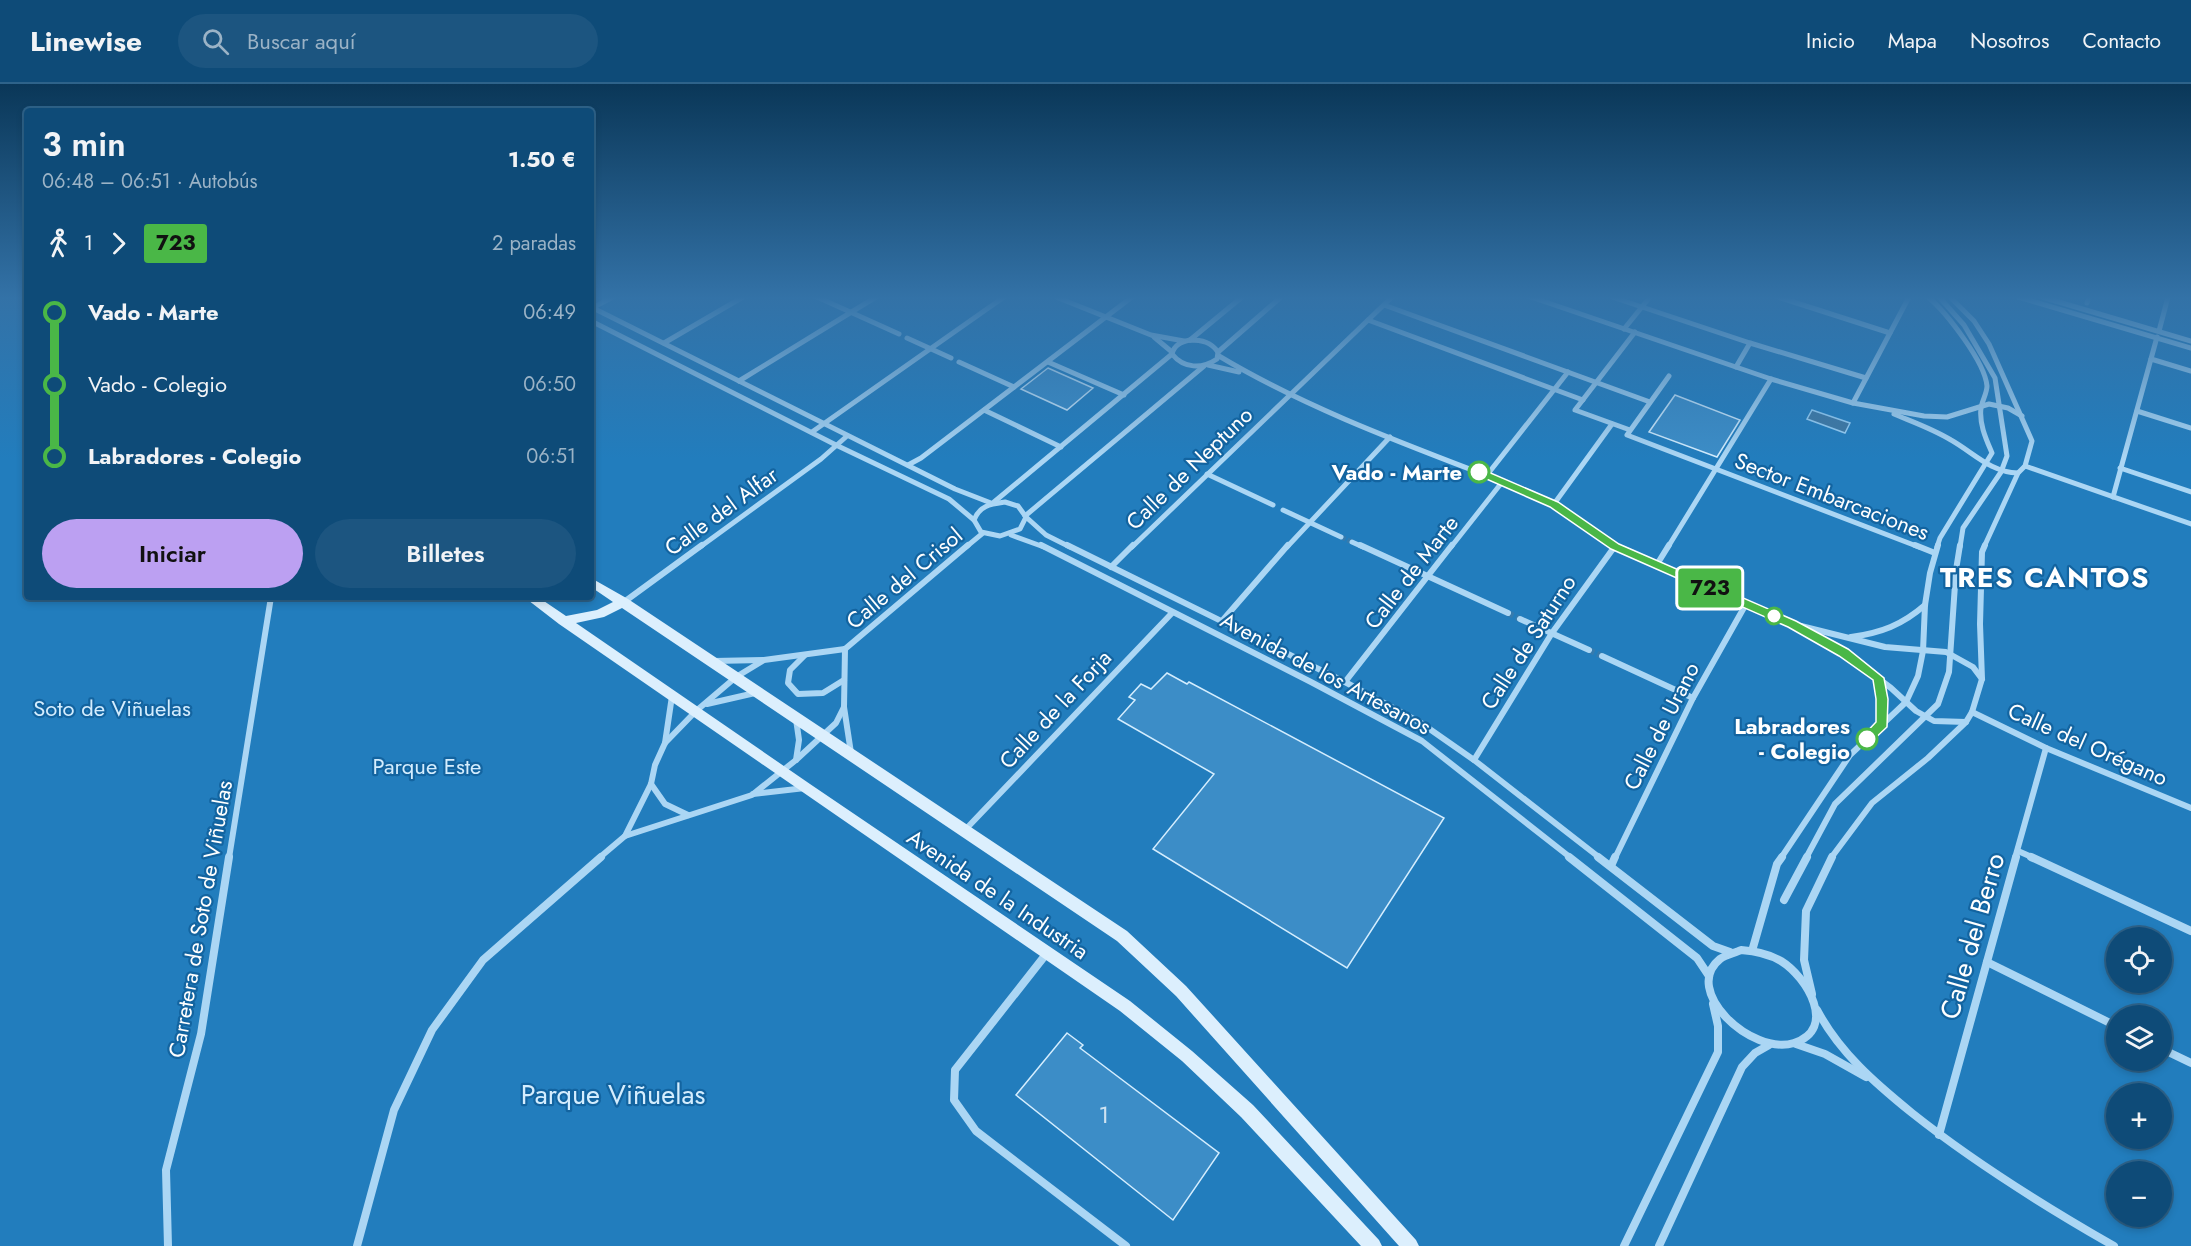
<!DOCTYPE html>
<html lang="es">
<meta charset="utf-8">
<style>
body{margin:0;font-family:Jost,sans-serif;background:#1c5580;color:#f1f3f6;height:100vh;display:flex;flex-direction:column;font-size:22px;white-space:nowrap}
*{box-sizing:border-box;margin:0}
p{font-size:20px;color:#9bb3c6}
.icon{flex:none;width:33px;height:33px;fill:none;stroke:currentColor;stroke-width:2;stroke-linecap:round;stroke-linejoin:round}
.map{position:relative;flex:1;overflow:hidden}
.details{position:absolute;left:24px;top:24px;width:570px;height:492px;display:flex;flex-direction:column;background:#0e4b78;border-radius:6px;box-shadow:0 3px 9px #0003,0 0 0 2px #2e638a}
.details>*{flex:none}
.badge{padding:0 12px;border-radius:4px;font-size:21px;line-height:39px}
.fabs{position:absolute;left:2106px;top:843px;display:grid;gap:12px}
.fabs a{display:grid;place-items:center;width:66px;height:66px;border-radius:50%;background:#0e4b78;box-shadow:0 3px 9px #0003,0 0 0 2px #2e638a;font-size:30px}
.map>.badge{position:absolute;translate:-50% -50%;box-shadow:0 0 0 3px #fff}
.legs{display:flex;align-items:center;gap:9px;height:66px;padding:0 18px;font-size:20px}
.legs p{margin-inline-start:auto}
.head{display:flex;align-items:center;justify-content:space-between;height:102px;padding:0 18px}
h1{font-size:33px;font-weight:600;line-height:45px}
.action{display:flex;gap:12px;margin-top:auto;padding:12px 18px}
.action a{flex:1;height:69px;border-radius:36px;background:#bca0f2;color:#111;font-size:24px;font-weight:600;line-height:69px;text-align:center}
.action a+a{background:#1c5580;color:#f1f3f6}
ul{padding:0 18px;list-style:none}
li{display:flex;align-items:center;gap:21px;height:72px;font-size:22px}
li i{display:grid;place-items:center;width:9px;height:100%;margin:0 8px;background:currentColor}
li i::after{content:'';width:15px;height:15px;margin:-8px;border:4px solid;border-radius:50%;background:#0e4b78}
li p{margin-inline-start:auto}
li:first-child i{background:linear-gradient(#0000 50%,currentColor 0)}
li:last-child i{background:linear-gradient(currentColor 50%,#0000 0)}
header{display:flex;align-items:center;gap:36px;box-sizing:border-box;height:84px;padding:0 30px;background:#0e4b78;border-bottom:2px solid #2e638a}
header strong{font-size:28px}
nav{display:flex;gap:33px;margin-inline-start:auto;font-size:21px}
.search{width:420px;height:54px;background:#1c5580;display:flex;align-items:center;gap:15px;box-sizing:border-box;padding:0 21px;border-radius:33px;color:#9bb3c6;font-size:22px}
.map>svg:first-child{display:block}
.green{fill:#227dbd;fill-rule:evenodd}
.water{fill:#4078a2;stroke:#9ed3f7;stroke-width:1.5}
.building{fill:#3c8dc7;stroke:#d4edfe;stroke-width:1.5}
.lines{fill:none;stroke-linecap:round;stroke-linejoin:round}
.street-tunnel-far1{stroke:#367bae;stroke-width:5;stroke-dasharray:5 2;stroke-linecap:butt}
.street-tunnel{stroke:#367bae;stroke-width:6;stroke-dasharray:6 3;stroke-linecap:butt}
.street-far2{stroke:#abd6f4;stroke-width:5}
.street-far1{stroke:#abd6f4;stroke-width:6}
.street{stroke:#abd6f4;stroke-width:8}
.secondary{fill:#dceffd;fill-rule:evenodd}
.line-1{fill:#4ab747;stroke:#fff;stroke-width:1.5}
.stop-1-dot{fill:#fff;stroke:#4ab747;stroke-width:3}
.labels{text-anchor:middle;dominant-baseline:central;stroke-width:4.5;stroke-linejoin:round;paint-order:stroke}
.street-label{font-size:22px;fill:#fff;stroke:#1364a0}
.stop-label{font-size:22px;font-weight:bold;fill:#fff;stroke:#1364a0;text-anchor:end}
.park-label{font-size:22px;fill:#d4edfe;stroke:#1364a0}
.near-number-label{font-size:24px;fill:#cee2f1}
.near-street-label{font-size:27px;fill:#fff;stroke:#1364a0}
.near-park-label{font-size:27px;fill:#d4edfe;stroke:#1364a0}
.district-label{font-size:28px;font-weight:bold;letter-spacing:1.5px;fill:#fff;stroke:#1364a0}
</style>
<header>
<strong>Linewise</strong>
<div class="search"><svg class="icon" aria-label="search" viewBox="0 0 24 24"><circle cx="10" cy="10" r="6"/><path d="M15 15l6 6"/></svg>Buscar aquí</div>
<nav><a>Inicio</a><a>Mapa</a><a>Nosotros</a><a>Contacto</a></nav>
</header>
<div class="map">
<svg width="2191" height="1162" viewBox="0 0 2191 1162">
<rect width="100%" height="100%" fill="#1364a0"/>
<!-- green -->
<path class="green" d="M0,213h27v300h564v-300h1600v949h-2191zM2116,854h46v44h-46zM2116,932h46v44h-46zM2116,1010h46v44h-46zM2116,1088h46v44h-46z"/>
<!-- water -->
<path class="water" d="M1812,326l38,13 -5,10 -38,-14z"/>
<!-- building -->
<g class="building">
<path d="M1048,284l45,20 -26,22 -46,-21z"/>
<path d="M1675,311l65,25 -23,37 -68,-25z"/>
<path d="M1167,589l20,11 2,-2 255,136 -97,150 -194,-119 61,-75 -96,-55 17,-19 -6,-3 12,-13 10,5z"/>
<path d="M1067,949l16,12 -3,3 139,105 -46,67 -157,-125z"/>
</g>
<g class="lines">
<!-- street-tunnel-far1 -->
<path class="street-tunnel-far1" d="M1341,453l11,5"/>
<!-- street-tunnel -->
<g class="street-tunnel">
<path d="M1508,529l12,6"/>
<path d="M1589,566l13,6"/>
</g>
<!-- street-far2 -->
<g class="street-far2">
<path d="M817,213l82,37"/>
<path d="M1056,213l95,38 33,6"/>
<path d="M1531,213l240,82 82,24 71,13 23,1 42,-13 19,4 14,8"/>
<path d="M1612,213l138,46 116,35"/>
<path d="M1778,213l112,36"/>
<path d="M1928,213c18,15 57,65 59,89 0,7 -5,15 -6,22 -2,16 5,31 11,45l-52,85 -3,9"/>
<path d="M1950,213l24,24 15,23 43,97 -7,25 -7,7 -34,74"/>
<path d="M2018,213l173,51"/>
<path d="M2042,213l149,44"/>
<path d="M1940,214l24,27 31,53 12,78 -6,16 -38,56 -3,19"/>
<path d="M2087,219l2,-6"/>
<path d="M1384,221l266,97"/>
<path d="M591,223l364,182 36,14"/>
<path d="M592,224l21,-11"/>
<path d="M1368,236l215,80"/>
<path d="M591,237l247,125 111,53 25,21"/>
<path d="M1624,245l26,-32"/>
<path d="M2159,247l9,-34"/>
<path d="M1154,253l18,15"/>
<path d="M907,254l44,20"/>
<path d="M1190,256c12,0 21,2 28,12l-1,7c-15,10 -33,10 -45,-5 2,-9 9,-12 18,-14z"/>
<path d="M1190,256l52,-43"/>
<path d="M664,259l79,-46"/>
<path d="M1218,268l63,-55"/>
<path d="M1219,272c97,58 208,96 313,137l22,11 63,43"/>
<path d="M2151,275l40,12"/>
<path d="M959,278l55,25"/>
<path d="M1048,278l76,33"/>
<path d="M1208,281l31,7"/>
<path d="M1736,283l14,-24"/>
<path d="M1669,292l-42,59 292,112"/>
<path d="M739,297l137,-84"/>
<path d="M1853,319l56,-106"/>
<path d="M984,326l77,37"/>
<path d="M2137,327l54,17"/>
<path d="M1894,330c19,8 39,15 57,26 23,13 39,32 67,33"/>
<path d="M1630,346l-55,-20 60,-78"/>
<path d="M812,348l192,-135"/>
<path d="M908,381l13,-7 211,-161"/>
<path d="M2025,382l166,58"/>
<path d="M2120,384l71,24"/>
<path d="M1207,390l66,31"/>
<path d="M1487,391l81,-103"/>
<path d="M2113,413l44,-160"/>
<path d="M994,418l178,-148"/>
<path d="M1005,418l13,4 8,11 -6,12 -20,7 -19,-4 -7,-12c6,-15 17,-16 31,-18z"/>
<path d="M1554,420l58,-80"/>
<path d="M1283,426l58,27"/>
<path d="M1025,432l179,-150"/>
<path d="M1026,433l20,18 24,12"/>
<path d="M1011,451l33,12"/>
<path d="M1352,458l11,5"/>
<path d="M700,463l121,-88 26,-23"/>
<path d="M966,463l17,-14"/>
<path d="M1132,463l260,-250"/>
<path d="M1287,463l103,-110"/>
<path d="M1451,463l52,-66"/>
<path d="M1668,463l103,-168"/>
</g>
<!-- street-far1 -->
<g class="street-far1">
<path d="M1041,461l270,137 111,59 149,117"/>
<path d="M1067,461l278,137 76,41 53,37 126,98"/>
<path d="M1360,461l148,68"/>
<path d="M1614,461l178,79 51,28 48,36 25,23 18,10 32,1"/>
<path d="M1915,461l20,8"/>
<path d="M1656,482l13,-21"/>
<path d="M1111,483l22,-22"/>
<path d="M624,518l78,-57"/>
<path d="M1520,535l69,31"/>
<path d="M1222,537l66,-76"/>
<path d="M1801,542l84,21 61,5 27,15 9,12"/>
<path d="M1851,553c30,-4 51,-12 74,-32"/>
<path d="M845,565l123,-104"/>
<path d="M804,572l-14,14 -2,13 10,11 25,-1 21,-13"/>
<path d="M1602,572l91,42"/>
<path d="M713,577l50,-1"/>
<path d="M1878,594l4,21v25"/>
<path d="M1345,598l107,-137"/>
<path d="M707,620l48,-11"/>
<path d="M844,623l7,46"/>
<path d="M1972,628l74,36 145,60"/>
<path d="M796,635l3,21 -3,20"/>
<path d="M665,659l7,-47"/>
<path d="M1474,676l78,-127 63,-87"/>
<path d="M651,700l14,20 23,11"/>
<path d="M753,710l52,-6"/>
<path d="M965,746l207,-217"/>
<path d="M625,752l127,-41 44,-35 40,-37 8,-16 1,-58"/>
<path d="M2018,767l16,7"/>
<path d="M229,774l42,-261"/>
<path d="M599,774l26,-22 26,-52 4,-19 10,-22 31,-32 40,-34 28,-17 81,-11"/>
<path d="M1615,774l78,-160 53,-94"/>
<path d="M1781,774l69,-103 56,-53 12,-26 5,-25 2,-46 5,-32 8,-28"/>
<path d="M1806,774l29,-54 103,-100 11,-32 7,-102 4,-25"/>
<path d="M1831,774l41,-55 56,-45 38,-36 6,-10 10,-33 -2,-55 2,-72 3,-7"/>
<path d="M2015,774l31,-110"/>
</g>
<!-- street -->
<g class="street">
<path d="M1569,773l128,101 12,18"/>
<path d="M1598,773l115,89 17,6"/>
<path d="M2031,773l160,74"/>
<path d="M1611,782l4,-9"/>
<path d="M1784,816l23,-43"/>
<path d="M1741,866c14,1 28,4 40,11 26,16 57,68 13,82 -43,13 -113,-53 -74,-84 5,-4 15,-6 21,-9z"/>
<path d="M1752,867l25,-87 5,-7"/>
<path d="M1047,869l-92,117 -1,30 22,31 150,115"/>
<path d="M1987,878l129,64"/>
<path d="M1812,910l-8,-34 2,-49 26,-54"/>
<path d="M1817,926c23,43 58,73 95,103 63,50 132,93 202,133"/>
<path d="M1796,960l29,10 41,23"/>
<path d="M2162,965l29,14"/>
<path d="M1939,1051l77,-278"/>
<path d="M168,1162l-2,-76 35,-136 28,-177"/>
<path d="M357,1162l37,-136 38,-80 51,-70 118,-103"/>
<path d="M1624,1162l94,-194v-26l-5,-22"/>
<path d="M1659,1162l83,-179 13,-14 14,-8"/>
</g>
<!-- secondary -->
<path class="secondary" d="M591,494l37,21 499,332 59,55 230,254 3,6h-20l-223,-250 -59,-55 -495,-333 -18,9 -28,6 234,161 320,217 62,50 61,54 126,135 3,6h-21l-120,-129 -59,-56 -62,-50 -561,-387 -35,-27h14l28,19 31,-6 16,-8 -22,-15z"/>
</g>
<!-- sky -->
<linearGradient id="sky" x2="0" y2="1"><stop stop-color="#0a3758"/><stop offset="0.57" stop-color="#3372a7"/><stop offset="1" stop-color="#3372a7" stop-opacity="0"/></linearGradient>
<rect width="2191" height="375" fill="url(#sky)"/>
<!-- line-1 -->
<path class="line-1" d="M1479,384l79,34 61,42 177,77 52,28 36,29 4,21 -1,28 -16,15h-9l-2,-3 16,-17v-23l-3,-19 -34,-24 -51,-29 -177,-78 -61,-42 -75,-33v-5z"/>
<!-- markers -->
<g class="stop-1-dot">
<circle cx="1479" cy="388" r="10"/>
<circle cx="1774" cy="532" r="8"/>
<circle cx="1867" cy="655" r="10"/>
</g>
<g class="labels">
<!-- street labels -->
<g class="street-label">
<text transform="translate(1189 384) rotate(-44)">Calle de Neptuno</text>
<text transform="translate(1832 412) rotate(21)">Sector Embarcaciones</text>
<text transform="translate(721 427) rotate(-36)">Calle del Alfar</text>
<text transform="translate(1411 488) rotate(-52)">Calle de Marte</text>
<text transform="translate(904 494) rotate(-40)">Calle del Crisol</text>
<text transform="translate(1528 558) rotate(-57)">Calle de Saturno</text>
<text transform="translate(1326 589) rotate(28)">Avenida de los Artesanos</text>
<text transform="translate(1055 625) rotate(-47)">Calle de la Forja</text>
<text transform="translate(1661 642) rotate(-63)">Calle de Urano</text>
<text transform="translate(2088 660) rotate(24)">Calle del Orégano</text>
<text transform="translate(998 810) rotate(34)">Avenida de la Industria</text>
<text transform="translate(200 835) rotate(-80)">Carretera de Soto de Viñuelas</text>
</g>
<!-- stop labels -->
<g class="stop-label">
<text x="1462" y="388">Vado - Marte</text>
<text x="1850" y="642">Labradores<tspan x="1850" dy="25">- Colegio</tspan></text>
</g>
<!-- park labels -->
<g class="park-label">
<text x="112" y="624">Soto de Viñuelas</text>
<text x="427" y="682">Parque Este</text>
</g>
<!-- near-number labels -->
<g class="near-number-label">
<text x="1104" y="1030">1</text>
</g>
<!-- near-street labels -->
<g class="near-street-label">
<text transform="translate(1972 852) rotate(-74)">Calle del Berro</text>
</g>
<!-- near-park labels -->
<g class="near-park-label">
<text x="613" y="1010">Parque Viñuelas</text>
</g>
<!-- district labels -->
<g class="district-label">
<text x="2045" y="493">TRES CANTOS</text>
</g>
</g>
</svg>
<div class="fabs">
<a><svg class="icon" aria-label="locate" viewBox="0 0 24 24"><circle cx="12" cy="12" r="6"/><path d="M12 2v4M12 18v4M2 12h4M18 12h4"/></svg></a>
<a><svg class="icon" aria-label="layers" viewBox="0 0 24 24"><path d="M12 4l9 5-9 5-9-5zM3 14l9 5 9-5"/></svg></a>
<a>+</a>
<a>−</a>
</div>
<b class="badge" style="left:1710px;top:504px;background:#4ab747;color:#111">723</b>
<section class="details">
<div class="head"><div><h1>3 min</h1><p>06:48 – 06:51 · Autobús</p></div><b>1.50 €</b></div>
<div class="legs"><svg class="icon" aria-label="walk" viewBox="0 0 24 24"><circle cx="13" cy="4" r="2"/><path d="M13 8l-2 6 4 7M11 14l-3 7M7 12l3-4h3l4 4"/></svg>1<svg class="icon" aria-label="forward" viewBox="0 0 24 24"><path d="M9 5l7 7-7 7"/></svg><b class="badge" style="background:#4ab747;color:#111">723</b><p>2 paradas</p></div>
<ul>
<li><i style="color:#4ab747"></i><b>Vado - Marte</b><p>06:49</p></li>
<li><i style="color:#4ab747"></i><span>Vado - Colegio</span><p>06:50</p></li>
<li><i style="color:#4ab747"></i><b>Labradores - Colegio</b><p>06:51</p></li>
</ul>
<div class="action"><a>Iniciar</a><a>Billetes</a></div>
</section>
</div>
